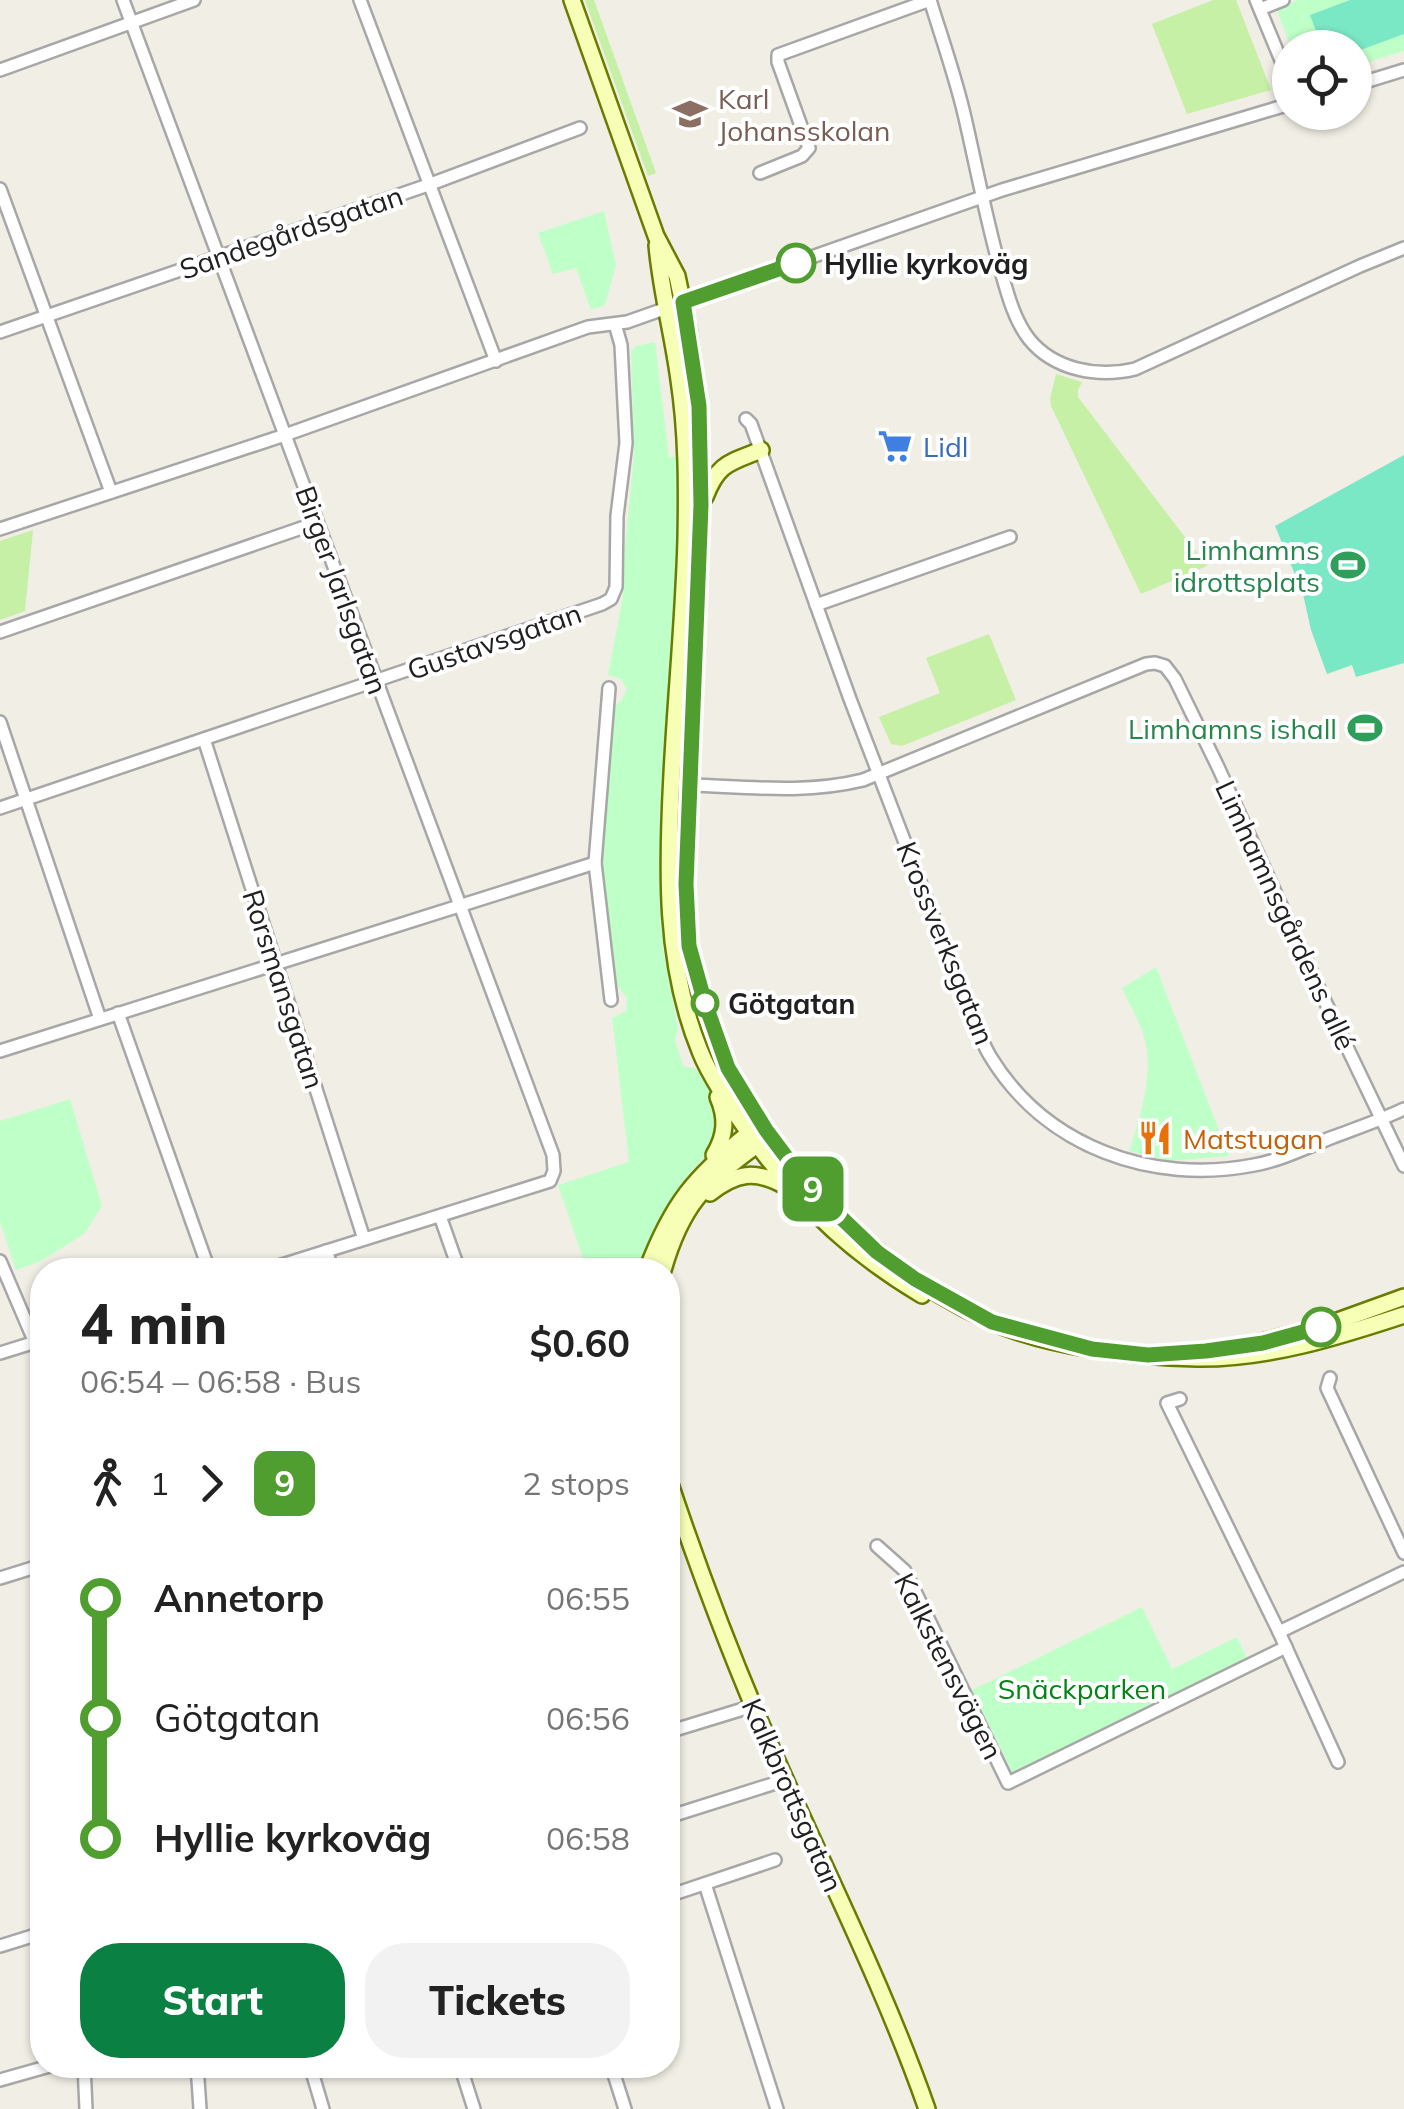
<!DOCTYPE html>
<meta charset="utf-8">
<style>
body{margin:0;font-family:Mulish,sans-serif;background:#f2f2f2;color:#222;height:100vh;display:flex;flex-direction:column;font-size:38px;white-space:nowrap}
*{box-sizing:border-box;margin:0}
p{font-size:32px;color:#767676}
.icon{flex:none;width:55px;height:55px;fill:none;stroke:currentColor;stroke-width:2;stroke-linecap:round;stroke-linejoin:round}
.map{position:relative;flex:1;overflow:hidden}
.drawer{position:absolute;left:30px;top:1258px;width:650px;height:820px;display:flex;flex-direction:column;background:#fff;border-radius:40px;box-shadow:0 2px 8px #0004}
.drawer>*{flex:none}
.badge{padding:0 20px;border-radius:15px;font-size:35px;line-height:65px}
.buttons{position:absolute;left:1272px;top:30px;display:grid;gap:20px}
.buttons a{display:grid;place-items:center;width:100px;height:100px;border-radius:50%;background:#fff;box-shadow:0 2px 8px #0004;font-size:50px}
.map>.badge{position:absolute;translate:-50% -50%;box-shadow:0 0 0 5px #fff}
.legs{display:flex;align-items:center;gap:15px;height:110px;padding:0 50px;font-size:32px}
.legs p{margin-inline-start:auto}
.head{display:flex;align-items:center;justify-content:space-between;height:170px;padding:0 50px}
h1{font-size:55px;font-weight:800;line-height:75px}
.button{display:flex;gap:20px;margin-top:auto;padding:20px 50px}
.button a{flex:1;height:115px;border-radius:40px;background:#0b8043;color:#fff;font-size:40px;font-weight:800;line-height:115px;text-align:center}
.button a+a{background:#f2f2f2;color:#222}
ul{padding:0 50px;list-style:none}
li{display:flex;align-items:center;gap:35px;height:120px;font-size:38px}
li i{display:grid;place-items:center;width:15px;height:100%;margin:0 12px;background:currentColor}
li i::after{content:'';width:25px;height:25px;margin:-12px;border:8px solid;border-radius:50%;background:#fff}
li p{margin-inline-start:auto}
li:first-child i{background:linear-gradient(#0000 50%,currentColor 0)}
li:last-child i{background:linear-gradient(currentColor 50%,#0000 0)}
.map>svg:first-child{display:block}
.grass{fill:#c6f0a6}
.park{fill:#bfffc8}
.pitch{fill:#7be8c5}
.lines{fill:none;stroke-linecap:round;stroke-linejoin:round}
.street-casing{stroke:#a7a7a7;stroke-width:16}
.secondary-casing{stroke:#687d00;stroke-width:20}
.street{stroke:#fff;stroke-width:11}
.secondary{stroke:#f6ffb5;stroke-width:15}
.line-1-casing{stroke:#fff;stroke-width:22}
.line-1{stroke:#509e2f;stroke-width:15}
.stop-1-dot{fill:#fff;stroke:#509e2f;stroke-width:5}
.labels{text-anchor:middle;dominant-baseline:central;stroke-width:8;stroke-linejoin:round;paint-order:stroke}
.education-label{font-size:28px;fill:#785e54;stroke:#fff;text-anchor:start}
.street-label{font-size:28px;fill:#202020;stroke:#fff}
.stop-label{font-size:28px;font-weight:bold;fill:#202020;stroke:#fff;text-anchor:start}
.shop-label{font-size:28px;fill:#366cbe;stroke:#fff;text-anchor:start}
.leisure-label{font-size:28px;fill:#27864d;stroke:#fff;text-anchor:end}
.food-label{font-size:28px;fill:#c56008;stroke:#fff;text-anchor:start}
.park-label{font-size:28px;fill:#018515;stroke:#fff}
</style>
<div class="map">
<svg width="1404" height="2109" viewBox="0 0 1404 2109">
<rect width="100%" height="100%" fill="#f1eee5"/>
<!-- grass -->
<g class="grass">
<path d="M585,0h9l62,173 -8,3z"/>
<path d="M1213,0h23l35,90 -84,24 -35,-90z"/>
<path d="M1056,374l26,8 -4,8v7l129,169 -66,28 -90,-188 -1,-7z"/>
<path d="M33,530l-8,81 -25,9v-79z"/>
<path d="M989,634l27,66 -114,46 -11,-2 -12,-27 61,-24 -14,-35z"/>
</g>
<!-- park -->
<g class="park">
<path d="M1297,0h107v51l-49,15v-18l-64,-1 -15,-39z"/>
<path d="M604,211l12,54 -11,40 -14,5 -15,-42 -23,6 -15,-41z"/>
<path d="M655,342l14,115h9l3,46 -22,374 4,71 15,80 -3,11 8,27 13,3c6,11 15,22 19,34 15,41 -21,60 -39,88 -16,23 -30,52 -35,79h-54l-29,-85 71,-23 -17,-144 14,-7 1,-13 -11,-14 -16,-132 12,-144 8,-6 7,-12 -6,-11 -13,-4 15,-79 -1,-17 12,-124 -3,-104 5,-5z"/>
<path d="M1156,967l73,189 -59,5 -41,-10c12,-36 24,-73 16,-111 -4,-17 -16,-36 -23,-52z"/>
<path d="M70,1099l32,107 -18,28 -43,27 -25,9 -16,-48v-101z"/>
<path d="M1142,1607l30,62 65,-32 11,23 -235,114 -41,-84z"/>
</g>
<!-- pitch -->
<g class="pitch">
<path d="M1350,0h54v34l-49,18v-4l-33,-1 -12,-32z"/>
<path d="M1404,455v208l-48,14 -4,-12 -25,9 -16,-44 -8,-36 -28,-68z"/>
</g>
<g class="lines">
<!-- street casing -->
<g class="street-casing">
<g id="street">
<path d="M123,0l430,1155 1,16 -4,10 -284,89"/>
<path d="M360,0l136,361"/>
<path d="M930,0c12,39 26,78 35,118 11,48 20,95 33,143 8,26 14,56 31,78 25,31 69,39 106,30l225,-103 44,-18"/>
<path d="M1256,0l34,82"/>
<path d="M1260,9l23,-9"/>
<path d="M0,70l194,-70"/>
<path d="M1355,85l49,-15"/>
<path d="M760,173l42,-17 7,-8 -31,-86v-7l152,-55"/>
<path d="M0,189l111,303"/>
<path d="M0,332l428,-147 152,-57"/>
<path d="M746,419l5,5 99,275 118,308c7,16 13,34 22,49 55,91 162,129 264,109 28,-5 53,-18 79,-28 24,-9 48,-17 71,-28"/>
<path d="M0,529l285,-94 303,-108 39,-5 375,-132 288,-86"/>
<path d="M816,605l194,-68"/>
<path d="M0,632l316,-109"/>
<path d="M609,688l-14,175 16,137"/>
<path d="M0,722l100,297"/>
<path d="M204,739l160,500"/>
<path d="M691,785c58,2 115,9 172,-5l283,-116 9,-1 10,3 10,13 43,88 104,228 82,171"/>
<path d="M0,808l602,-204 9,-5 5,-12 1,-71 9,-73 -5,-98 -6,-21"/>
<path d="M118,1013l91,257"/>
<path d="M0,1051l595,-188"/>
<path d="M440,1216l19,54"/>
<path d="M326,1251l7,19"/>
<path d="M0,1261l42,98"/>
<path d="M0,1353l42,-13"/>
<path d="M1330,1378l-3,10 77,165"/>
<path d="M1180,1399l-13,4 112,229 59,130"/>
<path d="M877,1546l28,25 103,212 278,-136"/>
<path d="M0,1578l42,-13"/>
<path d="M1279,1632l125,-60"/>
<path d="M668,1732l85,-26"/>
<path d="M668,1817l117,-37"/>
<path d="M705,1884l72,225"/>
<path d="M668,1896l107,-36"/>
<path d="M0,1946l42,-13"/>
<path d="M84,2065l2,44"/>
<path d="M197,2065l3,44"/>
<path d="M310,2065l13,44"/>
<path d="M460,2065l14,44"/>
<path d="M611,2065l14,44"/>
<path d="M0,2080l53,-15"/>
</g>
</g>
<!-- secondary casing -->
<g class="secondary-casing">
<g id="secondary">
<path d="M572,0l84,236 21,40 11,52 11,78 2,99 -16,379c1,20 1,40 4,60 3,24 13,50 21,73 6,16 10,34 18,50 7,16 18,31 27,45 55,90 139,165 235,209 58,26 143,36 207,37 71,1 140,-21 207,-43"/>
<path d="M657,245c4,46 16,90 22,135 8,52 8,106 7,159 -2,78 -10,157 -14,235 -5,94 -8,189 28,277 11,29 41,71 60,97 46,62 95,107 162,147"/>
<path d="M705,497c13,-34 24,-34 56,-47"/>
<path d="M714,1155c12,-20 13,-37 4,-58"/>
<path d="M710,1193c26,-20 45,-24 75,-7"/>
<path d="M647,1270c25,-66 47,-93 102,-137l8,-2"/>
<path d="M663,1270c19,-66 41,-86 95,-126l3,-6"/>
<path d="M1251,1345l70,-18 83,-30"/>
<path d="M668,1478c32,96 68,191 109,283 51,116 108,228 150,348"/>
</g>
</g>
<!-- street -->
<use href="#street" class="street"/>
<!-- secondary -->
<use href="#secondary" class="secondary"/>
</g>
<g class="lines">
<!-- line-1 casing -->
<g class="line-1-casing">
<path id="line-1" d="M796,263l-113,39 16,104 2,99 -15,379 3,62 16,57 23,65 38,62 30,40 31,34 50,48 38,27 77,43 100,27 56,6 58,-4 57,-8 58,-16"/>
</g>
<!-- line-1 -->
<use href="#line-1" class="line-1"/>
</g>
<!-- icons -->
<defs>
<g id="school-bare" transform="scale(2.7)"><path d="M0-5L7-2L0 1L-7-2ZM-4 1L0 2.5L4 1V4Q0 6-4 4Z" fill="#8d6e63" stroke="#fff" stroke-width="2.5" paint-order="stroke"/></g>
<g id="supermarket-bare" transform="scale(2.7)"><path d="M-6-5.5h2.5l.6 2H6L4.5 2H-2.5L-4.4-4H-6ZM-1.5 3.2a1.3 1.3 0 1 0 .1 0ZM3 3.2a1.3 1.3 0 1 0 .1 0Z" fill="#3f7fe0" stroke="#fff" stroke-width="2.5" paint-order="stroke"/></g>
<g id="stadium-bare" transform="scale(2.7)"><path d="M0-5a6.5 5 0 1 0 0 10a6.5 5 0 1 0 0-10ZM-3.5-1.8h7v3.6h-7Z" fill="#2e9e5b" stroke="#fff" stroke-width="2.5" paint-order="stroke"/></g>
<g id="restaurant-bare" transform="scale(2.7)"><path d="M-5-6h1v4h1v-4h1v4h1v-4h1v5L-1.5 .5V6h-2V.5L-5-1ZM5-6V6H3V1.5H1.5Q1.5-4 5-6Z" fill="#e8710a" stroke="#fff" stroke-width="2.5" paint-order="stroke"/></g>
</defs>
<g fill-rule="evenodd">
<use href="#school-bare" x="690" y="114"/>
<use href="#supermarket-bare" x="895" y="446"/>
<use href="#stadium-bare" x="1348" y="565"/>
<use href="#stadium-bare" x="1365" y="728"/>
<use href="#restaurant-bare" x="1155" y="1138"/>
</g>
<!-- markers -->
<g class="stop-1-dot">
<circle cx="796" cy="263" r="18"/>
<circle cx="705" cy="1003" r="12"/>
<circle cx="1321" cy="1327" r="18"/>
</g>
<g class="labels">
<!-- education labels -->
<g class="education-label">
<text x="718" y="98">Karl<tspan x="718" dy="32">Johansskolan</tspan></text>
</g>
<!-- street labels -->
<g class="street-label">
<text transform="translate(291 232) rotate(-19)">Sandegårdsgatan</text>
<text transform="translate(342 590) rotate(70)">Birger Jarlsgatan</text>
<text transform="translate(494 641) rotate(-19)">Gustavsgatan</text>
<text transform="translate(1286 915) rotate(65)">Limhamnsgårdens allé</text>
<text transform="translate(946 943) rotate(68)">Krossverksgatan</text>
<text transform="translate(284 989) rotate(72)">Rorsmansgatan</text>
<text transform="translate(949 1666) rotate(63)">Kalkstensvägen</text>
<text transform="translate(793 1795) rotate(66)">Kalkbrottsgatan</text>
</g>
<!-- stop labels -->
<g class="stop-label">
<text x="824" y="263">Hyllie kyrkoväg</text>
<text x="728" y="1003">Götgatan</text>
</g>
<!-- shop labels -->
<g class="shop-label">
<text x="923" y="446">Lidl</text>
</g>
<!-- leisure labels -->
<g class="leisure-label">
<text x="1320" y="549">Limhamns<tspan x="1320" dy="32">idrottsplats</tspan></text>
<text x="1337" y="728">Limhamns ishall</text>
</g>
<!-- food labels -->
<g class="food-label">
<text x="1183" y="1138">Matstugan</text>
</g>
<!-- park labels -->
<g class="park-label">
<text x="1082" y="1688">Snäckparken</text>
</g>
</g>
</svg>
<div class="buttons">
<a><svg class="icon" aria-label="locate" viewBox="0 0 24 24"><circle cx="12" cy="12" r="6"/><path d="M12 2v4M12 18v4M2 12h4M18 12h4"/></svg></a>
</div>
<b class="badge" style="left:813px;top:1189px;background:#509e2f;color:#fff">9</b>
<section class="drawer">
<div class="head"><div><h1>4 min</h1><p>06:54 – 06:58 · Bus</p></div><b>$0.60</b></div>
<div class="legs"><svg class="icon" aria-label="walk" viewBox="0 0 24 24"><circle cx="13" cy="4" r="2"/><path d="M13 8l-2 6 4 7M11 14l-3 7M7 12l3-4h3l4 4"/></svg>1<svg class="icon" aria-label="forward" viewBox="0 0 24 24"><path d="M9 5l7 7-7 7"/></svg><b class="badge" style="background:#509e2f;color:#fff">9</b><p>2 stops</p></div>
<ul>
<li><i style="color:#509e2f"></i><b>Annetorp</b><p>06:55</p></li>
<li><i style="color:#509e2f"></i><span>Götgatan</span><p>06:56</p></li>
<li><i style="color:#509e2f"></i><b>Hyllie kyrkoväg</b><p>06:58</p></li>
</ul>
<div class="button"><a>Start</a><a>Tickets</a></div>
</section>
</div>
